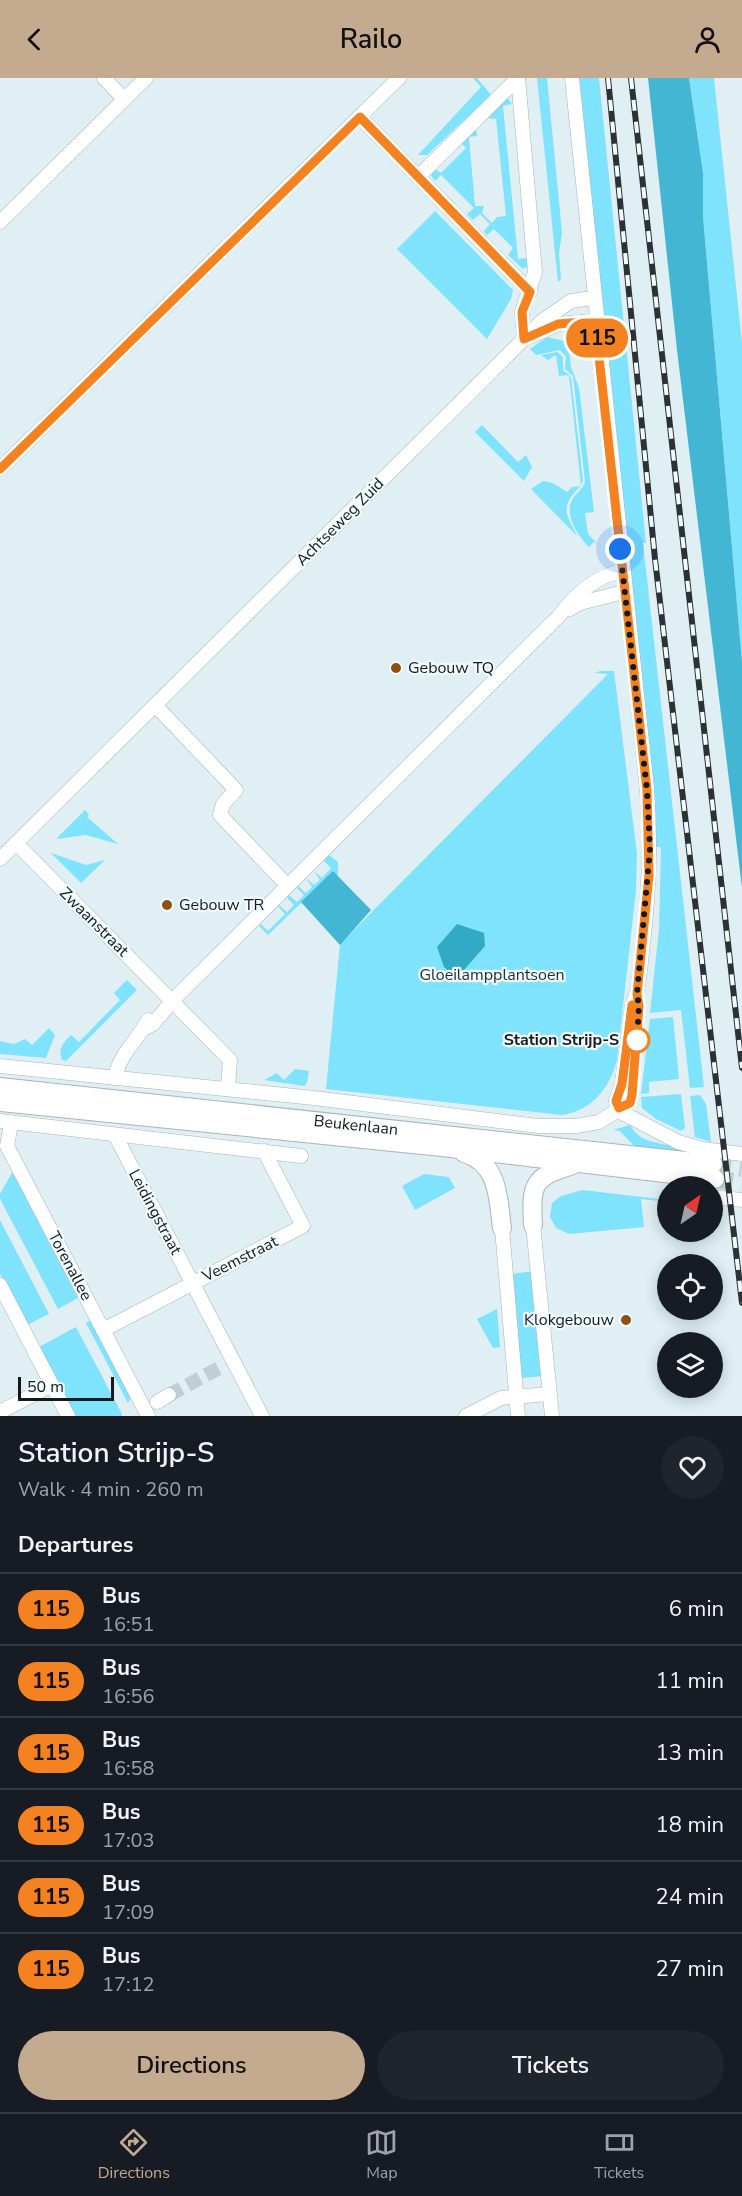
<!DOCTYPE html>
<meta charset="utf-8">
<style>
body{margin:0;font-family:"Nunito Sans",sans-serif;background:#20242c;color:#f1f3f6;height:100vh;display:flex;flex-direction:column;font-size:22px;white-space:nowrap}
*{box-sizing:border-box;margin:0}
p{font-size:20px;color:#9ea1a6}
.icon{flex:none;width:33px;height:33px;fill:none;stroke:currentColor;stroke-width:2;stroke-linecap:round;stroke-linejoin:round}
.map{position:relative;height:1338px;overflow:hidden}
.panel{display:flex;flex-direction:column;background:#171b24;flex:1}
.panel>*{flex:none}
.badge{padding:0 12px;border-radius:20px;font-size:21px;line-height:39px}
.needle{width:39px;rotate:34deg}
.tools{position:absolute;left:657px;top:1098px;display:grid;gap:12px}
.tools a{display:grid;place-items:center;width:66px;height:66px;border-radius:50%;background:#171b24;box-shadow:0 3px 15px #0003;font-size:30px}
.scale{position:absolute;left:18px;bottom:15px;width:96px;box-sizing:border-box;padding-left:6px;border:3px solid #14191b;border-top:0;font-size:16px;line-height:21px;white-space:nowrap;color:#14191b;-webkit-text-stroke:4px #f1fbfe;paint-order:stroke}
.you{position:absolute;width:30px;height:30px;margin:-15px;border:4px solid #fff;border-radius:50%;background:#1a73e8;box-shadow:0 0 0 9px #1a73e833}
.map>.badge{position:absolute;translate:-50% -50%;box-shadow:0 0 0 3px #fff}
h2{padding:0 18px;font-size:22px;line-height:54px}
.round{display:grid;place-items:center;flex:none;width:63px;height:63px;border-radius:32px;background:#20242c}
.summary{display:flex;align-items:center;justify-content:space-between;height:102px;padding:0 18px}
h1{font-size:28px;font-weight:600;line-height:45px}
.action{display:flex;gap:12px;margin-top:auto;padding:12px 18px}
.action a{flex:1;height:69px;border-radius:36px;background:#c4aa8f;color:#111;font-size:24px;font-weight:600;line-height:69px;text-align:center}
.action a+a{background:#20242c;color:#f1f3f6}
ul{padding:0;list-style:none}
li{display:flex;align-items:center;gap:18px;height:72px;padding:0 18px;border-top:2px solid #363941}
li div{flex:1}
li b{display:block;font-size:22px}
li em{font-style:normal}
li .badge{min-width:66px;font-weight:700;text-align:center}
header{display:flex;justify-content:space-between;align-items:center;height:78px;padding:0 18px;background:#c4aa8f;color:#111;font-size:27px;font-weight:600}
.tab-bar{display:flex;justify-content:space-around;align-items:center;height:84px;border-top:2px solid #363941;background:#171b24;font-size:16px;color:#9ea1a6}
.tab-bar a{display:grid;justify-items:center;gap:3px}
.tab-bar .selected{color:#c4aa8f}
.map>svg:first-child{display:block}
.green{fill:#7fe3fe}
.forest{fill:#43b6d3}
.water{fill:#33aac5}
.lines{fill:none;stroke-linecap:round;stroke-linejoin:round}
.minor-tunnel{stroke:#c1cfd3;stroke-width:14;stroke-dasharray:14 7;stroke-linecap:butt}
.major-tunnel{stroke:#c1cfd3;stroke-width:18;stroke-dasharray:18 9;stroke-linecap:butt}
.minor-casing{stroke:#a6b5ba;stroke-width:15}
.major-casing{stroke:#a6b5ba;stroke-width:20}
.minor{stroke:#fff;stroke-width:14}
.major{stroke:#fff;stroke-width:18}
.rail-casing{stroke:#2b3134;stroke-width:6}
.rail{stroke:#f1fbfe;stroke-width:4;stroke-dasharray:11;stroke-linecap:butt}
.line-casing{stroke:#fff;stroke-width:14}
.line{stroke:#f58220;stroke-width:9}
.walk{stroke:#14191b;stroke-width:6;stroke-dasharray:0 10.8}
.poi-dot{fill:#8e5112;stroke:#f1fbfe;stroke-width:2}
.stop-dot{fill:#fff;stroke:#f58220;stroke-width:3}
.labels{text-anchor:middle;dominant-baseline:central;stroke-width:4.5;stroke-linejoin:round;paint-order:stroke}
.street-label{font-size:16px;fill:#14191b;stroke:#f1fbfe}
.poi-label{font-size:16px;fill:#14191b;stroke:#f1fbfe;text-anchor:start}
.park-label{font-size:16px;fill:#192d33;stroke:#f1fbfe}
.stop-label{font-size:16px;font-weight:bold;fill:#14191b;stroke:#f1fbfe;text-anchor:end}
</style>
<header><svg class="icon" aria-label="back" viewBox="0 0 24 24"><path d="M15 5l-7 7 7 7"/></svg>Railo<svg class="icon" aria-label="person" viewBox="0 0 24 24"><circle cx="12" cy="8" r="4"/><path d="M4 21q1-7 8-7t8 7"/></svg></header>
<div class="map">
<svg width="742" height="1338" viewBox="0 0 742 1338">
<rect width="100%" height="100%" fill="#dfeff4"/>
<!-- green -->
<g class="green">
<path d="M473,0h4l14,17 -64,60h-9l63,-68z"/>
<path d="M537,0h10l15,154 -3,21 2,26 -3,3z"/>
<path d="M578,0h21l47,465h-3l61,544 -14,1 -9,-78 -31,3 9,-84 2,-78 -1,-4h-6z"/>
<path d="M689,0h25l28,265v319l-39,-445v-44z"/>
<path d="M507,19l5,7 -9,2 15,153 9,-1 1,8 -5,3 -15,-14 5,-7 -19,-19 -7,6 -3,-4 6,-7 -10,-10 -7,6 -6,-6 7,-6 -33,-33 -6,6 -4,-6 3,-7 7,5 25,-25 -6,-6 16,-12 1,6 -8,1 6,69h9l-2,7 10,10 5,-6 9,-1 -10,-97 -9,-1z"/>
<path d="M435,133l78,79 -2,9 -24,40 -90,-90z"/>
<path d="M547,259l21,5 3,25 8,21 15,124 -9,1 3,21 10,10 -4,-2 -5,5c-11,-11 -25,-31 -17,-47 4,-8 11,-10 13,-19l-12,-105 -8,-7 1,-12 -6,-7 -24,5 -6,-6z"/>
<path d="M557,274l6,5v13c3,3 6,4 8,8l12,102c-2,8 -7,9 -11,16 -12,15 -1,26 5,40l-46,-47 12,-8 10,2 14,9 5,-5 9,-1 -12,-111 -10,1 -3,-21 -8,5 -7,-5z"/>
<path d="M482,347l36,37 8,-7 6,12 -8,14 -49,-49z"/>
<path d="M600,593h14l23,183 -1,36 -19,170c-7,27 -25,51 -55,55l-236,-26 14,-145 268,-270 -13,-1z"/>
<path d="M85,732l4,5 -2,2 31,27 -32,-9 -30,4z"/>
<path d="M51,775l35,12 19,-5 -24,23z"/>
<path d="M329,777l9,7v14l-5,-4 -65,63 -9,-9 2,-2 7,7 17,-17 -7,-8 1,-1 8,7 7,-7 -7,-7 2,-3 8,7 7,-7 -7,-7 1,-2 8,7 6,-6 -6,-9 8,7 6,-5 -6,-9 8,7 9,-10 -7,-7z"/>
<path d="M127,902l10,10 -71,71 -4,-1c-5,-11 2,-18 9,-25l8,7 41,-42 -6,-7z"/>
<path d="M673,939l6,62 -30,3v11l-8,1 9,-75z"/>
<path d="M49,950l6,7 -9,23 -46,-4v-13l14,3 11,-5 7,6z"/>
<path d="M295,991l14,2 -2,12 -3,3 -40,-6 13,-7 7,7z"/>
<path d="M681,1016l4,34 -4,3 -25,-12 -14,-11 -1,-11z"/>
<path d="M700,1017l6,9 5,38 -16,-5 -5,-41z"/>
<path d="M630,1047c10,16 20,16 37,20l1,-2 34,11 -67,-7 -15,-16 -7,-1z"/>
<path d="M13,1093l67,126 -22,12 -58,-110v-5z"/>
<path d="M424,1096l25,3 6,11 -40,22 -13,-24z"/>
<path d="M583,1112l84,10v2l-26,-3 3,28 -75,7 -13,-6 -6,-11 2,-14 9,-7z"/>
<path d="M0,1142l49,94 -22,11 -27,-51z"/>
<path d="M534,1193l11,105 -24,2 -10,-104z"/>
<path d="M497,1231l3,38 -7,1 -16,-29z"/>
<path d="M91,1242l41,76 -4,7 -42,-80z"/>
<path d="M76,1249l46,87 -1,2h-45l-37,-69z"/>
</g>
<!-- forest -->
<g class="forest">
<path d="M648,0h41l14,95v44l39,445v226l-65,-538z"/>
<path d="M333,793l38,39 -31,35 -39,-43z"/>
</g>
<!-- water -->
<path class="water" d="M457,846l27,9 1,13 -22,25 -11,3 -8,-7 -7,-20z"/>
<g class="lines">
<!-- minor-tunnel -->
<path class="minor-tunnel" d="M169,1317l54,-29"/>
<!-- major-tunnel -->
<g class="major-tunnel">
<path d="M713,1086l29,4"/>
<path d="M715,1101l27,4"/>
</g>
<!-- minor casing -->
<g class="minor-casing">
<g id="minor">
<path d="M104,0l20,21"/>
<path d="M518,0l17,194 -13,40 2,27"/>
<path d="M572,0l75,712c4,54 2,108 -5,162 -2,18 -3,37 -10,54l-10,78 -6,17 3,7"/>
<path d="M360,39l170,175"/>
<path d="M418,99l100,-99"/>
<path d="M0,144l146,-144"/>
<path d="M532,258l26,-12 37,-3"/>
<path d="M0,391l399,-391"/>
<path d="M570,531l10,-6 44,-11"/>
<path d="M155,627l81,85 -13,14 -3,11 67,70"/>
<path d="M16,765l214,217 -2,29"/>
<path d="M0,781l542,-538 29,-20 22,-3"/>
<path d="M145,950l8,-4 20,-24 385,-383c16,-21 37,-41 64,-46"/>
<path d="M0,988l314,32 224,28h38l23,-4 30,-19 8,-71"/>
<path d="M115,1000c4,-24 23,-38 33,-58"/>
<path d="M617,1032l61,32 25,7 39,5"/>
<path d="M0,1043l301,35"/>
<path d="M11,1046l-4,22 141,270"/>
<path d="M115,1057l147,281"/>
<path d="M712,1119l30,3"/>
<path d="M533,1147l19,191"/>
<path d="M502,1150l16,188"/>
<path d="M0,1207l68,131"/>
<path d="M103,1252l200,-104 -39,-75"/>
<path d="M157,1324l12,-7"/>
<path d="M0,1334l52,-27"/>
<path d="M466,1338l35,-18 48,-4"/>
</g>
</g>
<!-- major casing -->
<g class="major-casing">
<g id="major">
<path id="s1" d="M0,1009l713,77"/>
<path d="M0,1024l442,45 273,32"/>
<path d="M464,1075c35,10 34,45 38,75"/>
<path d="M533,1147c-2,-41 -1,-48 40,-60"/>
</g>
</g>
<!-- minor -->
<use href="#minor" class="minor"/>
<!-- major -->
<use href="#major" class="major"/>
<!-- rail casing -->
<g class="rail-casing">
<g id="rail">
<path d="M608,0l47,481 87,744"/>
<path d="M631,0l111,990"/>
</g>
</g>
<!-- rail -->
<use href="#rail" class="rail"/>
</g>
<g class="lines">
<!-- line casing -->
<g class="line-casing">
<path id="line" d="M0,391l360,-352 170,175 -8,20 2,27 34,-15 37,-3 52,469 2,85 -12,119 2,12 -7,89 -2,8 -11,5 -3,-7 6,-17 10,-79"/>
</g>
<!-- line -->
<use href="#line" class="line"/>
<!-- walk -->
<path class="walk" d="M620,471l27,241 3,59 -13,145 2,12 -2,34"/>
</g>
<!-- markers -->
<g class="poi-dot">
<circle cx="396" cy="590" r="6"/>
<circle cx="167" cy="827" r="6"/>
<circle cx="626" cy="1242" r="6"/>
</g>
<circle class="stop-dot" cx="637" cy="962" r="12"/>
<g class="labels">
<!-- street labels -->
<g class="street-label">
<text transform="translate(340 444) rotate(-45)">Achtseweg Zuid</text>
<text transform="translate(94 844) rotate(45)">Zwaanstraat</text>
<text stroke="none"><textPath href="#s1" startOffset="358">Beukenlaan</textPath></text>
<text transform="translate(155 1134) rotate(62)">Leidingstraat</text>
<text transform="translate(240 1181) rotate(-27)">Veemstraat</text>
<text transform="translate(70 1188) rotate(62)">Torenallee</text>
</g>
<!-- poi labels -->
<g class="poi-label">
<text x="408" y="590">Gebouw TQ</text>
<text x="179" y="827">Gebouw TR</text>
<text x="614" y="1242" text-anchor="end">Klokgebouw</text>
</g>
<!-- park labels -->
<g class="park-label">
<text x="492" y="897">Gloeilampplantsoen</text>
</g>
<!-- stop labels -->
<g class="stop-label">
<text x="619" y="962">Station Strijp-S</text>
</g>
</g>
</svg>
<div class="tools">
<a><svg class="needle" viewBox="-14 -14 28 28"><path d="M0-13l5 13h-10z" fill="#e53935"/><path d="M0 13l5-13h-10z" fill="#9ea1a6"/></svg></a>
<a><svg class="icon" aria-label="locate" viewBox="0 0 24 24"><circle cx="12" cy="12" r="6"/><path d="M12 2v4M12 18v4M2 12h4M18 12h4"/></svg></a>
<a><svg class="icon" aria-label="layers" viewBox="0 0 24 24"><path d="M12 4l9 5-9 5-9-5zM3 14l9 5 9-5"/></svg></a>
</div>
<div class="scale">50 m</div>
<div class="you" style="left:620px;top:471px"></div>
<b class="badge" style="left:597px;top:260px;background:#f58220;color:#111">115</b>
</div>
<section class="panel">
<div class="summary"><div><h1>Station Strijp-S</h1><p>Walk · 4 min · 260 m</p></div><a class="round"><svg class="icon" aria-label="heart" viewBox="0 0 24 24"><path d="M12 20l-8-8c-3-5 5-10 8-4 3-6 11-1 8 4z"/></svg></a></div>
<h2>Departures</h2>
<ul>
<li><span class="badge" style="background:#f58220;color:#111">115</span><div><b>Bus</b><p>16:51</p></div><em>6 min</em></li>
<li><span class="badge" style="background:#f58220;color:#111">115</span><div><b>Bus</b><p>16:56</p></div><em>11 min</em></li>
<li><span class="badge" style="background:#f58220;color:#111">115</span><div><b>Bus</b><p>16:58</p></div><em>13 min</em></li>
<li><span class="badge" style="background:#f58220;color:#111">115</span><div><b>Bus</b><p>17:03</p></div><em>18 min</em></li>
<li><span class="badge" style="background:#f58220;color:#111">115</span><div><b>Bus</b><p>17:09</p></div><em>24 min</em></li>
<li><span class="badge" style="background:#f58220;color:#111">115</span><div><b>Bus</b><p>17:12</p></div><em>27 min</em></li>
</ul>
<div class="action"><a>Directions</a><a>Tickets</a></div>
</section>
<nav class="tab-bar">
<a class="selected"><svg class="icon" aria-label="directions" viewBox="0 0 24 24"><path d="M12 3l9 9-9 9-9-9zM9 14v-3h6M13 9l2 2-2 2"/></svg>Directions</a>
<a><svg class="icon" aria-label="map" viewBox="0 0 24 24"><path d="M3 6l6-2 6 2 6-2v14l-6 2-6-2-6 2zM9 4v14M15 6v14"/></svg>Map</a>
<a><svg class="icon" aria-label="tickets" viewBox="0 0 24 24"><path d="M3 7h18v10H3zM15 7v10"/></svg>Tickets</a>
</nav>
